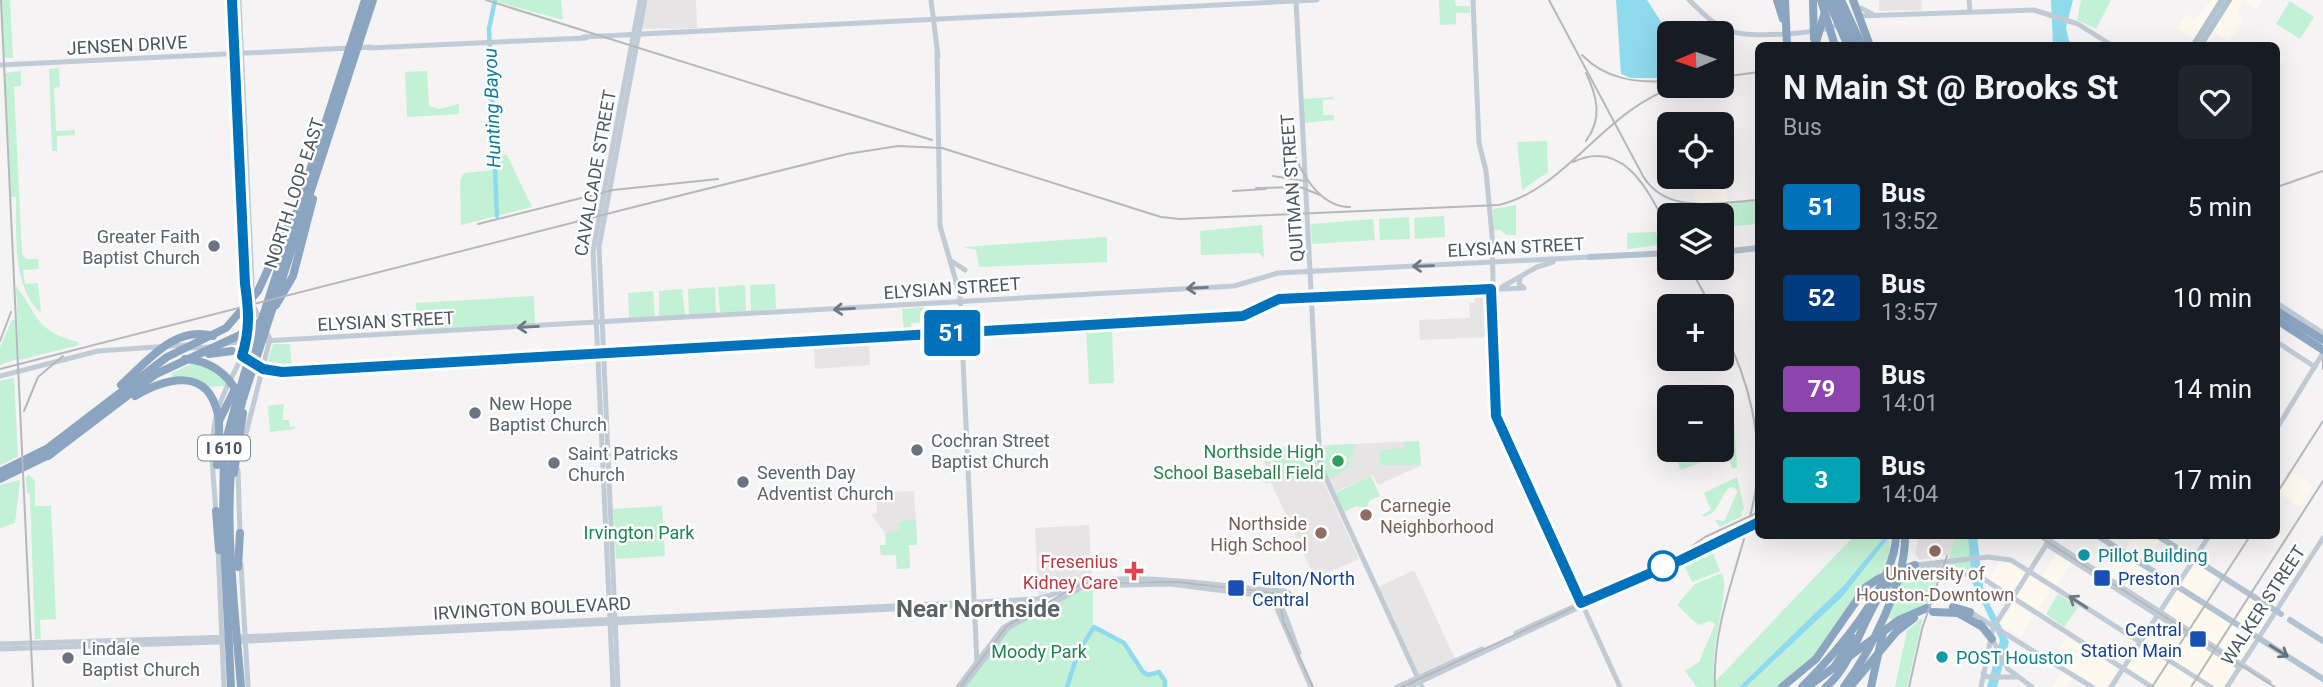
<!DOCTYPE html>
<meta charset="utf-8">
<style>
body{margin:0;font-family:Roboto,sans-serif;background:#20242c;color:#f1f3f6;height:100vh;display:flex;flex-direction:column;font-size:26px;white-space:nowrap}
*{box-sizing:border-box;margin:0}
p{font-size:23px;color:#9ea1a6}
.icon{flex:none;width:38px;height:38px;fill:none;stroke:currentColor;stroke-width:2;stroke-linecap:round;stroke-linejoin:round}
.map{position:relative;flex:1;overflow:hidden}
.side{position:absolute;left:1755px;top:42px;width:525px;height:497px;display:flex;flex-direction:column;background:#171b24;border-radius:10px;box-shadow:0 7px 28px #0002}
.side>*{flex:none}
.badge{padding:0 14px;border-radius:5px;font-size:24px;line-height:46px}
.needle{width:46px;rotate:268deg}
.tools{position:absolute;left:1657px;top:21px;display:grid;gap:14px}
.tools a{display:grid;place-items:center;width:77px;height:77px;border-radius:10px;background:#171b24;box-shadow:0 7px 28px #0002;font-size:35px}
.map>.badge{position:absolute;translate:-50% -50%;box-shadow:0 0 0 4px #fff}
.round{display:grid;place-items:center;flex:none;width:74px;height:74px;border-radius:10px;background:#20242c}
.headline{display:flex;align-items:center;justify-content:space-between;height:119px;padding:0 28px}
h1{font-size:33px;font-weight:700;line-height:52px}
ul{padding:0;list-style:none}
li{display:flex;align-items:center;gap:21px;height:91px;padding:0 28px}
li div{flex:1}
li b{display:block;font-size:26px}
li em{font-style:normal}
li .badge{min-width:77px;font-weight:700;text-align:center}
.map>svg:first-child{display:block}
.commercial{fill:#fdf9ef}
.education{fill:#e6e4e5}
.green{fill:#c3f1d5;fill-rule:evenodd}
.water{fill:#90daee}
.lines{fill:none;stroke-linecap:round;stroke-linejoin:round}
.river{stroke:#90daee;stroke-width:4.5}
.secondary-tunnel{stroke:#caccce;stroke-width:5;stroke-dasharray:5 2.5;stroke-linecap:butt}
.secondary{stroke:#c1cbd6;stroke-width:5}
.primary{stroke:#b3c2d1;stroke-width:6}
.highway{stroke:#8ba5c1;stroke-width:8}
.tram{stroke:#b5b8bd;stroke-width:2}
.rail{stroke:#b5b8bd;stroke-width:2}
.oneway{stroke:#6e7984}
.oneway2{stroke:#64717d}
.line-casing{stroke:#fff;stroke-width:16}
.line{stroke:#0072bc;stroke-width:10}
.worship-dot{fill:#6b7280;stroke:#fff;stroke-width:2.5}
.leisure-dot{fill:#2e9e5b;stroke:#fff;stroke-width:2.5}
.education-dot{fill:#8d6e63;stroke:#fff;stroke-width:2.5}
.culture-dot{fill:#0f9aa8;stroke:#fff;stroke-width:2.5}
.stop-dot{fill:#fff;stroke:#0072bc;stroke-width:3.5}
.health-dot{fill:#e0444e;stroke:#fff;stroke-width:2.5}
.transit-dot{fill:#1a4fb4;stroke:#fff;stroke-width:2.5}
.labels{text-anchor:middle;dominant-baseline:central;stroke-width:5;stroke-linejoin:round;paint-order:stroke}
.shield{fill:#fff;stroke:#808990;stroke-width:2}
.shield-label{font-size:16px;font-weight:bold;fill:#4a5661}
.street-label{font-size:18px;fill:#4a5661;stroke:#fff}
.worship-label{font-size:18px;fill:#5b616d;stroke:#fff;text-anchor:start}
.leisure-label{font-size:18px;fill:#27864d;stroke:#fff;text-anchor:end}
.education-label{font-size:18px;fill:#785e54;stroke:#fff;text-anchor:start}
.park-label{font-size:18px;fill:#17864f;stroke:#fff}
.culture-label{font-size:18px;fill:#0d838f;stroke:#fff;text-anchor:start}
.health-label{font-size:18px;fill:#be3a42;stroke:#fff;text-anchor:end}
.transit-label{font-size:18px;fill:#164399;stroke:#fff;text-anchor:start}
.water-label{font-size:19px;font-style:italic;fill:#0c7c9b;stroke:#fff}
.district-label{font-size:24px;font-weight:bold;fill:#5f6368;stroke:#fff}
</style>
<div class="map">
<svg width="2323" height="687" viewBox="0 0 2323 687">
<rect width="100%" height="100%" fill="#f5f3f3"/>
<!-- commercial -->
<g class="commercial">
<path d="M2211,0h52l-6,10 -14,-9 -7,12 8,5 -15,23 -13,-7 -11,11 -28,-17 9,-14 9,6z"/>
<path d="M1726,177l4,71 -8,1v-34h-26l-2,-36z"/>
<path d="M2293,472l20,14 -13,21 -22,-14z"/>
<path d="M2133,536h19l8,4 -14,22 -21,-13z"/>
<path d="M2057,552l15,9 -16,24 -14,-9z"/>
<path d="M2121,554l22,14 -14,21 -22,-13z"/>
<path d="M2001,559l25,12 -14,22 -23,-14z"/>
<path d="M2195,563l22,14 -14,22 -22,-14z"/>
<path d="M2030,575l22,14 -14,22 -22,-14z"/>
<path d="M2178,590l78,49 -16,23 -77,-49z"/>
<path d="M2250,598l23,14 -15,24 -23,-15z"/>
<path d="M2013,602l21,14 -13,21 -20,-13z"/>
<path d="M2158,618l79,50 -13,19h-70l-29,-19z"/>
<path d="M2067,637l50,32 -11,18h-8l-22,-14 -9,14h-15l13,-22 -11,-6z"/>
</g>
<!-- education -->
<g class="education">
<path d="M648,0h48l1,28 -53,1 -2,-2z"/>
<path d="M1879,0h42l1,10 -43,1z"/>
<path d="M1475,293h12l3,44 -70,3 -1,-20 51,-2 -1,-15h6z"/>
<path d="M869,341l1,24 -55,4 -1,-24z"/>
<path d="M1419,441l1,25 -42,19 -5,-10 -38,17 -7,-12 -4,2 35,77 -44,19 -41,-89 -3,-7 -6,2 -1,-36z"/>
<path d="M914,491l3,54h-8l1,23 -13,1 -1,-15 -15,1 -1,-10h6v-10l-15,-21 6,-1 -1,-20z"/>
<path d="M1089,525l3,53 -54,17 -3,-67z"/>
<path d="M1919,536h37l-4,18 -33,6 -4,-6z"/>
<path d="M1414,570l41,89 -37,15 -40,-87z"/>
</g>
<!-- green -->
<g class="green">
<path d="M2,0h8l3,58h-9z"/>
<path d="M490,0h71l2,20z"/>
<path d="M1439,0h16l1,6h14v7h-14v11l-16,1z"/>
<path d="M2081,0h30l-15,29 -19,-9z"/>
<path d="M2290,1l24,16 -14,22 -24,-15z"/>
<path d="M59,68l1,19 -6,1 2,43 19,-1v5l-18,1v15h-5l-3,-82z"/>
<path d="M21,71v15l-7,1 8,167 4,5h12l1,10 -16,1 2,14 13,-1 3,30c-30,-28 -24,-78 -25,-116h-5l-6,-124z"/>
<path d="M427,71l2,35 10,3 20,-5v10l-52,3 -2,-45z"/>
<path d="M1333,97l1,2 -11,1v15h11v5l-30,3 -1,-24z"/>
<path d="M1547,141l1,31 -26,18 -5,-48z"/>
<path d="M507,155l25,52 -71,18 -1,-45 4,-7 29,-3v-14z"/>
<path d="M1759,201v23l-28,2v-24z"/>
<path d="M1516,205v30h-10l-5,-5h-7l-1,-21z"/>
<path d="M1444,216l1,21 -30,2 -1,-21z"/>
<path d="M1409,217l1,22 -30,1 -1,-21z"/>
<path d="M1373,219l2,21 -63,4 -1,-20z"/>
<path d="M1262,225l2,33 -5,-5 -58,2 -1,-24z"/>
<path d="M1656,232l3,13 -32,4v-16z"/>
<path d="M1107,237v25l-128,5 -3,-17 -13,-3z"/>
<path d="M775,284l1,25 -25,2 -1,-26z"/>
<path d="M745,285l1,26 -26,2 -2,-26z"/>
<path d="M16,286c22,28 19,46 62,56l1,3 -60,15z"/>
<path d="M715,287l1,26 -27,2 -1,-26z"/>
<path d="M682,289l3,26 -26,2v-26z"/>
<path d="M653,291l2,26 -26,1 -1,-25z"/>
<path d="M534,296l1,28 -118,7 -1,-28z"/>
<path d="M923,307v10h7l-2,15h-4l-1,-10 -12,1 1,10h-8l-2,-24z"/>
<path d="M12,320h3l2,39 -17,6v-18z"/>
<path d="M1112,327l2,56 -25,1 -3,-55z"/>
<path d="M273,344h17l2,25 -26,-2z"/>
<path d="M196,362l32,18 -3,6 -24,1 -29,-9v-5z"/>
<path d="M14,378l4,79 -18,8v-84z"/>
<path d="M284,404l-2,16h7l1,7 5,-1v3l-25,3 -2,-26z"/>
<path d="M1733,404l4,63 -4,2 -8,-16 -44,17 -9,-20h50v-45z"/>
<path d="M1419,441l2,24h-41v-15l24,-2v-6z"/>
<path d="M1355,444l-6,23 -20,12 -6,-13 1,-16 7,-5z"/>
<path d="M1315,447l-6,2 8,11 -3,12 -4,5 -44,4 6,-3 -7,-17 8,-13zM1303,449l12,11 -5,14 -2,-17 -35,2v16l-4,-3 -2,-11 6,-9z"/>
<path d="M29,474l6,8v24h16l5,113 -16,1 1,19h-6l-5,-145 -3,-1 -1,-16z"/>
<path d="M1371,476l9,20 -10,4 -4,8 -10,-2 -12,6 -9,-19z"/>
<path d="M1737,477l7,32 -3,2 1,5 -22,11 -5,-7 9,1 14,-30 -5,-4 -5,1 -14,24 -10,5 -2,-2 9,-5 -7,-17z"/>
<path d="M20,480l-5,43 -15,5v-43z"/>
<path d="M662,506l3,50 -49,3 -3,-50z"/>
<path d="M905,520h11l1,25h-8l1,23 -13,1 -1,-14h-15l-1,-10h6l-1,-11 15,-5 -2,-6z"/>
<path d="M1854,536h31l-41,49 -105,102h-42l-12,-16 14,-9 16,-38 -5,-3 -12,4 -21,-20 18,-21 27,-11c9,20 -14,76 -7,109z"/>
<path d="M1890,536l-1,21 -6,17 -6,3 -58,75 -41,35h-32l97,-91z"/>
<path d="M1956,536h12l4,36 -25,-8z"/>
<path d="M1712,551l8,20 -28,11 -9,-19z"/>
<path d="M1923,569l19,1 -15,37 -31,14 -8,-3 15,-40z"/>
<path d="M1085,588l8,2v35l-17,24 -11,38h-101l42,-56z"/>
<path d="M2058,594l20,13 -14,20 -18,-13z"/>
<path d="M1923,617l-16,70h-12l12,-56z"/>
<path d="M1094,628l30,18 18,27 20,3 2,11h-96l12,-36z"/>
</g>
<!-- water -->
<g class="water">
<path d="M1616,0h31l22,34v44h-38l-10,-4z"/>
<path d="M2051,0h22l-7,28 4,17h-17z"/>
<path d="M1885,536h5l-47,60 -97,91h-7l105,-102z"/>
<path d="M1968,536h9l7,57 25,49 -12,45h-10l13,-47 -28,-58z"/>
</g>
<g class="lines">
<!-- river -->
<g class="river">
<path d="M495,0l-6,29 8,187"/>
<path d="M1067,687l11,-35 16,-25 30,16 19,29 5,3 11,-3 6,9v6"/>
</g>
<!-- secondary-tunnel -->
<path class="secondary-tunnel" d="M1733,535l20,-10"/>
<!-- secondary -->
<g class="secondary">
<path d="M239,0l14,305 17,34 -30,118"/>
<path d="M931,0l7,56"/>
<path d="M1296,0l24,465 102,222"/>
<path d="M1473,0l6,143 7,28 6,64 4,180 124,272"/>
<path d="M1689,0c12,11 23,24 38,30 21,9 92,4 113,-6"/>
<path d="M1969,0l1,11"/>
<path d="M1861,8l11,6"/>
<path d="M1859,16l175,-6 44,14 35,22"/>
<path d="M583,37l734,-37"/>
<path d="M369,48l217,-10"/>
<path d="M937,52l3,174 20,69 17,368"/>
<path d="M0,65l371,-18"/>
<path d="M953,262l12,8"/>
<path d="M1502,287l35,-20 16,-5"/>
<path d="M2277,303l46,30"/>
<path d="M2277,342l38,25"/>
<path d="M227,343l1007,-57 44,-13 312,-16"/>
<path d="M189,348l22,-1"/>
<path d="M231,350l32,19 19,3 961,-56 36,-17 245,-11 -5,-4 1,-5"/>
<path d="M0,376l98,-25 88,-6"/>
<path d="M2277,428l46,-75"/>
<path d="M238,470l2,64"/>
<path d="M216,514c-2,-31 -7,-66 0,-97 6,-30 28,-54 33,-85 3,-15 -1,-32 -4,-48l-13,-284"/>
<path d="M1753,525l6,-3"/>
<path d="M2049,540l220,142"/>
<path d="M2046,544l194,124"/>
<path d="M218,548l6,139"/>
<path d="M241,564l7,123"/>
<path d="M1915,565l73,-8 23,3 200,127"/>
<path d="M1918,569l20,-2 44,11 170,109"/>
<path d="M1271,591c10,6 22,47 28,62"/>
<path d="M1062,592c45,-28 168,-3 223,-1"/>
<path d="M1282,603l1,-7 6,-3"/>
<path d="M1970,612l122,75"/>
<path d="M1516,633l134,-61"/>
<path d="M1992,639l16,30 24,18"/>
<path d="M0,644l262,-8 652,-31 123,-6 27,-8"/>
<path d="M0,649l251,-8 780,-39 10,7"/>
<path d="M1983,673l4,4h29"/>
<path d="M613,687l-20,-436 47,-251"/>
<path d="M618,687l-19,-440 46,-247"/>
<path d="M958,687l45,-59 23,-14"/>
<path d="M963,687l45,-59 76,-42 86,-2 102,13 39,90"/>
<path d="M1397,687l85,-38"/>
<path d="M1409,687l324,-152"/>
<path d="M1981,687l12,-59 59,-92"/>
<path d="M2111,687l98,-151"/>
<path d="M2227,687l96,-149"/>
</g>
<!-- primary -->
<g class="primary">
<path d="M2193,46l29,-46"/>
<path d="M2200,46l29,-46"/>
<path d="M1722,252l37,-4"/>
<path d="M1590,257l80,-4"/>
<path d="M2098,536l225,143"/>
<path d="M2158,536l123,78"/>
<path d="M2290,620l33,21"/>
</g>
<!-- highway -->
<g class="highway">
<path d="M1777,0l6,19"/>
<path d="M1785,0l2,46"/>
<path d="M1813,0l1,39"/>
<path d="M1821,0l14,46"/>
<path d="M1828,0l20,46"/>
<path d="M1834,0l20,46"/>
<path d="M1841,0l21,46"/>
<path d="M1853,0l17,46"/>
<path d="M1815,46l9,-31"/>
<path d="M276,305l17,-29 20,-77"/>
<path d="M2277,311l46,29"/>
<path d="M2277,320l46,30"/>
<path d="M209,354l23,-3"/>
<path d="M185,359c25,2 42,13 53,35"/>
<path d="M121,385c26,-23 53,-60 92,-49"/>
<path d="M135,396c31,-18 73,-30 83,19 3,16 0,34 -1,50"/>
<path d="M219,421l16,-32"/>
<path d="M48,456l108,-82 82,-38 22,-14"/>
<path d="M0,472l48,-24 119,-91 59,-29 32,-37 30,-65"/>
<path d="M234,473l9,-60"/>
<path d="M0,479l51,-25"/>
<path d="M216,511l3,39"/>
<path d="M238,567l2,-34"/>
<path d="M1953,607l17,5"/>
<path d="M1933,612l25,1 23,13"/>
<path d="M1980,624l12,15"/>
<path d="M1835,666l18,-28"/>
<path d="M1810,685l89,-65 28,-12"/>
<path d="M231,687l-8,-164 1,-76 20,-72 121,-375"/>
<path d="M241,687c-7,-92 -23,-199 2,-288l130,-399"/>
<path d="M1782,687l34,-28 50,-72 12,-8 29,-11"/>
<path d="M1802,687c35,-35 92,-100 94,-151"/>
<path d="M1826,687c37,-31 41,-106 89,-122"/>
<path d="M1844,687c27,-36 62,-106 61,-151"/>
<path d="M1850,687l47,-56 17,-13"/>
<path d="M1871,687l12,-55"/>
</g>
<!-- tram -->
<g class="tram">
<path d="M2323,358v11"/>
<path d="M2277,493l46,-72"/>
<path d="M2038,536l237,151"/>
<path d="M960,687l47,-61 68,-39 9,-4 93,-1 96,11 7,8 3,20 30,66"/>
<path d="M1402,687l262,-121 41,-29 54,-25"/>
<path d="M2152,687l98,-151"/>
<path d="M2191,687l132,-206"/>
</g>
<!-- rail -->
<g class="rail">
<path d="M1,0l32,687"/>
<path d="M486,0l446,140"/>
<path d="M1549,0l94,176c24,40 76,26 116,24"/>
<path d="M1582,55c24,25 55,28 88,26"/>
<path d="M1586,73c11,23 17,45 0,68"/>
<path d="M1722,77l37,-5"/>
<path d="M1293,145c5,27 27,62 57,62"/>
<path d="M1573,162c53,-25 77,33 97,70"/>
<path d="M1273,176l32,5"/>
<path d="M2277,187l46,-16"/>
<path d="M1256,188l44,-1 20,8"/>
<path d="M1233,191l33,-2"/>
<path d="M478,224l135,-34 105,-11"/>
<path d="M1690,268l21,38"/>
<path d="M0,341l11,-29"/>
<path d="M0,369l630,-161 217,-54 51,-8 44,2 219,69 19,2 319,-14c68,-16 106,-97 179,-119"/>
<path d="M24,411l14,-34 25,-21"/>
<path d="M1715,687c-3,-67 26,-124 39,-188 11,-58 -5,-120 -32,-171"/>
<path d="M1909,687l13,-58 25,-73"/>
</g>
</g>
<!-- one-way arrows -->
<defs><path id="oneway-shaft" d="M-6 0H5M1.5-3L5.5 0L1.5 3" fill="none" stroke-width="1.6" stroke-linecap="round" stroke-linejoin="round" transform="scale(1.75)"/></defs>
<g class="oneway">
<use href="#oneway-shaft" transform="translate(1423 266) rotate(178)"/>
<use href="#oneway-shaft" transform="translate(1197 288) rotate(177)"/>
<use href="#oneway-shaft" transform="translate(844 309) rotate(177)"/>
<use href="#oneway-shaft" transform="translate(528 327) rotate(177)"/>
<use href="#oneway-shaft" transform="translate(2078 602) rotate(-147)"/>
</g>
<use class="oneway2" href="#oneway-shaft" transform="translate(2279 651) rotate(32)"/>
<g class="lines">
<!-- line casing -->
<g class="line-casing">
<path id="line" d="M232,0l13,284c4,27 5,46 -3,72l21,13 19,3 961,-56 36,-17 212,-10 5,127 85,187 100,-43 78,-38"/>
</g>
<!-- line -->
<use href="#line" class="line"/>
</g>
<!-- markers -->
<g class="worship-dot">
<circle cx="214" cy="246" r="7"/>
<circle cx="475" cy="413" r="7"/>
<circle cx="917" cy="450" r="7"/>
<circle cx="554" cy="463" r="7"/>
<circle cx="743" cy="482" r="7"/>
<circle cx="68" cy="658" r="7"/>
</g>
<circle class="leisure-dot" cx="1338" cy="461" r="7"/>
<g class="education-dot">
<circle cx="1366" cy="515" r="7"/>
<circle cx="1321" cy="533" r="7"/>
<circle cx="1935" cy="551" r="7"/>
</g>
<g class="culture-dot">
<circle cx="2084" cy="555" r="7"/>
<circle cx="1942" cy="657" r="7"/>
</g>
<circle class="stop-dot" cx="1663" cy="566" r="14"/>
<path class="health-dot" d="M1130.5 560.5h7v7h7v7h-7v7h-7v-7h-7v-7h7z"/>
<g class="transit-dot">
<rect x="2093" y="569" width="18" height="18" rx="3.5"/>
<rect x="1227" y="579" width="18" height="18" rx="3.5"/>
<rect x="2189" y="630" width="18" height="18" rx="3.5"/>
</g>
<g class="labels">
<!-- shield labels -->
<rect class="shield" x="198" y="435.5" width="52" height="25" rx="5"/>
<g class="shield-label">
<text x="224" y="448">I 610</text>
</g>
<!-- street labels -->
<g class="street-label">
<text transform="translate(127 45) rotate(-3)">JENSEN DRIVE</text>
<text transform="translate(595 173) rotate(-80)">CAVALCADE STREET</text>
<text transform="translate(1292 188) rotate(-94)">QUITMAN STREET</text>
<text transform="translate(294 193) rotate(-72)">NORTH LOOP EAST</text>
<text transform="translate(1516 247) rotate(-3)">ELYSIAN STREET</text>
<text transform="translate(952 288) rotate(-4)">ELYSIAN STREET</text>
<text transform="translate(386 321) rotate(-3)">ELYSIAN STREET</text>
<text transform="translate(2263 605) rotate(-57)">WALKER STREET</text>
<text transform="translate(532 608) rotate(-3)">IRVINGTON BOULEVARD</text>
</g>
<!-- worship labels -->
<g class="worship-label">
<text x="200" y="236" text-anchor="end">Greater Faith<tspan x="200" dy="21">Baptist Church</tspan></text>
<text x="489" y="403">New Hope<tspan x="489" dy="21">Baptist Church</tspan></text>
<text x="931" y="440">Cochran Street<tspan x="931" dy="21">Baptist Church</tspan></text>
<text x="568" y="453">Saint Patricks<tspan x="568" dy="21">Church</tspan></text>
<text x="757" y="472">Seventh Day<tspan x="757" dy="21">Adventist Church</tspan></text>
<text x="82" y="648">Lindale<tspan x="82" dy="21">Baptist Church</tspan></text>
</g>
<!-- leisure labels -->
<g class="leisure-label">
<text x="1324" y="451">Northside High<tspan x="1324" dy="21">School Baseball Field</tspan></text>
</g>
<!-- education labels -->
<g class="education-label">
<text x="1380" y="505">Carnegie<tspan x="1380" dy="21">Neighborhood</tspan></text>
<text x="1307" y="523" text-anchor="end">Northside<tspan x="1307" dy="21">High School</tspan></text>
<text x="1935" y="573" text-anchor="middle">University of<tspan x="1935" dy="21">Houston-Downtown</tspan></text>
</g>
<!-- park labels -->
<g class="park-label">
<text x="639" y="532">Irvington Park</text>
<text x="1039" y="651">Moody Park</text>
</g>
<!-- culture labels -->
<g class="culture-label">
<text x="2098" y="555">Pillot Building</text>
<text x="1956" y="657">POST Houston</text>
</g>
<!-- health labels -->
<g class="health-label">
<text x="1118" y="561">Fresenius<tspan x="1118" dy="21">Kidney Care</tspan></text>
</g>
<!-- transit labels -->
<g class="transit-label">
<text x="1252" y="578">Fulton/North<tspan x="1252" dy="21">Central</tspan></text>
<text x="2118" y="578">Preston</text>
<text x="2182" y="629" text-anchor="end">Central<tspan x="2182" dy="21">Station Main</tspan></text>
</g>
<!-- water labels -->
<g class="water-label">
<text transform="translate(492 108) rotate(-92)">Hunting Bayou</text>
</g>
<!-- district labels -->
<g class="district-label">
<text x="978" y="609">Near Northside</text>
</g>
</g>
</svg>
<div class="tools">
<a><svg class="needle" viewBox="-14 -14 28 28"><path d="M0-13l5 13h-10z" fill="#e53935"/><path d="M0 13l5-13h-10z" fill="#9ea1a6"/></svg></a>
<a><svg class="icon" aria-label="locate" viewBox="0 0 24 24"><circle cx="12" cy="12" r="6"/><path d="M12 2v4M12 18v4M2 12h4M18 12h4"/></svg></a>
<a><svg class="icon" aria-label="layers" viewBox="0 0 24 24"><path d="M12 4l9 5-9 5-9-5zM3 14l9 5 9-5"/></svg></a>
<a>+</a>
<a>−</a>
</div>
<b class="badge" style="left:952px;top:333px;background:#0072bc;color:#fff">51</b>
<section class="side">
<div class="headline"><div><h1>N Main St @ Brooks St</h1><p>Bus</p></div><a class="round"><svg class="icon" aria-label="heart" viewBox="0 0 24 24"><path d="M12 20l-8-8c-3-5 5-10 8-4 3-6 11-1 8 4z"/></svg></a></div>
<ul>
<li><span class="badge" style="background:#0072bc;color:#fff">51</span><div><b>Bus</b><p>13:52</p></div><em>5 min</em></li>
<li><span class="badge" style="background:#003b80;color:#fff">52</span><div><b>Bus</b><p>13:57</p></div><em>10 min</em></li>
<li><span class="badge" style="background:#8e44ad;color:#fff">79</span><div><b>Bus</b><p>14:01</p></div><em>14 min</em></li>
<li><span class="badge" style="background:#00a3b4;color:#fff">3</span><div><b>Bus</b><p>14:04</p></div><em>17 min</em></li>
</ul>
</section>
</div>
